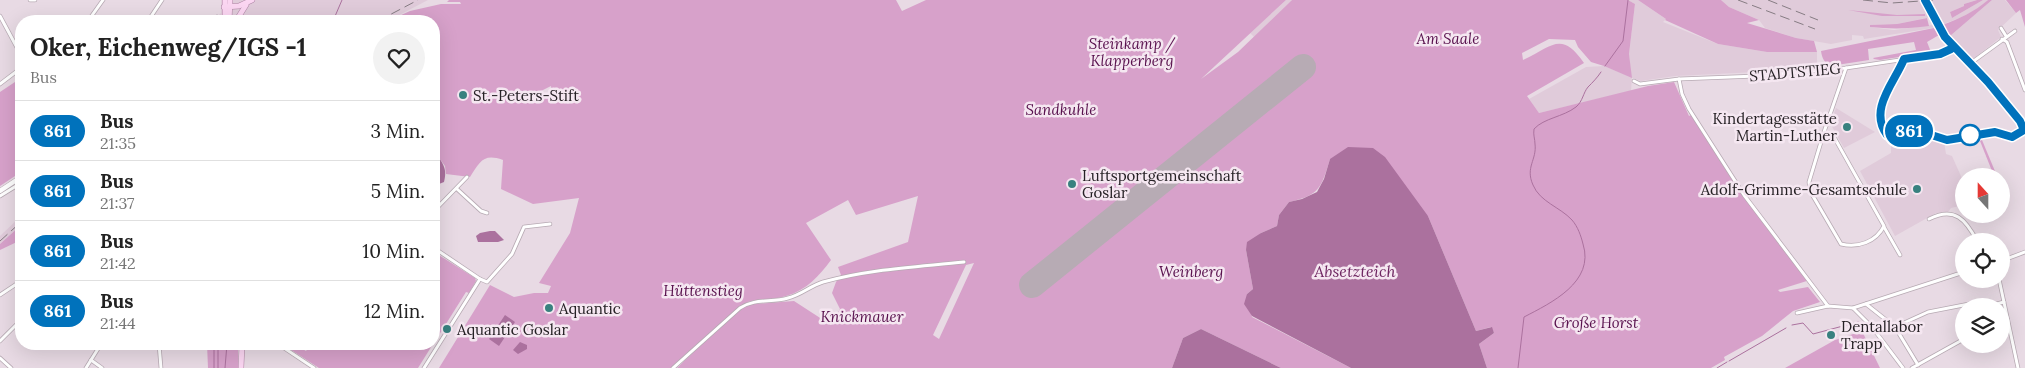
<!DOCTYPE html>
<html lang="de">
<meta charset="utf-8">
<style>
body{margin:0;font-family:Lora,serif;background:#f2f2f2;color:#222;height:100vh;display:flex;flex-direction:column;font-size:19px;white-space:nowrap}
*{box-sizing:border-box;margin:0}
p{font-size:16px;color:#767676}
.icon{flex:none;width:28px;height:28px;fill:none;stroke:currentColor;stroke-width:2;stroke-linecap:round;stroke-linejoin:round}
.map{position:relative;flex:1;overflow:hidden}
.panel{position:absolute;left:15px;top:15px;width:425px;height:335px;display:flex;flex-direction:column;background:#fff;border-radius:20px;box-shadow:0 5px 20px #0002}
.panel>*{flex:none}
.badge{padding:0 10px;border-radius:16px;font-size:18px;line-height:32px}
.needle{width:32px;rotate:339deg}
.buttons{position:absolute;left:1955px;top:168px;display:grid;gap:10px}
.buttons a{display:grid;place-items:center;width:55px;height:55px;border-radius:50%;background:#fff;box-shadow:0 5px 20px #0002;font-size:25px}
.map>.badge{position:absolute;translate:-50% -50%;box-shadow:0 0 0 2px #fff}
.round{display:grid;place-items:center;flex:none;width:52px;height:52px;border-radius:26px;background:#f2f2f2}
.overview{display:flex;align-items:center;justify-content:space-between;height:85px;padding:0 15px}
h1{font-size:24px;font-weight:800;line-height:38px}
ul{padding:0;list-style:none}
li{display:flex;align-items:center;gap:15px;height:60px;padding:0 15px;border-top:1px solid #e0e0e0}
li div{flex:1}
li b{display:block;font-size:19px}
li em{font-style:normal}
li .badge{min-width:55px;font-weight:700;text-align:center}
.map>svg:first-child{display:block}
.built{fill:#e0cbda;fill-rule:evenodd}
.green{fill:#d7a1ca;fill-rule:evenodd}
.water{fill:#ab719e}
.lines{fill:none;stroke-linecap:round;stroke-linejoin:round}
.stream{stroke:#ab719e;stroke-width:1}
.runway{stroke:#b7abb4;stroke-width:26}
.minor-casing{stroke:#b7aab3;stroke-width:4.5}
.tertiary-casing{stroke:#b7aab3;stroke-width:5.5}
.primary-casing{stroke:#ae85a4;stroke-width:6}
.minor{stroke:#fff;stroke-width:3}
.tertiary{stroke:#fff;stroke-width:4.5}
.primary{stroke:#fbd6f2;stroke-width:5}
.rail{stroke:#867c83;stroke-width:1;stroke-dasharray:10 5;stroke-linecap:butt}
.line-casing{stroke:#fff;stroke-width:11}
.line{stroke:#0072bc;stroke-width:8}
.poi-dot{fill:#38817f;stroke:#f5e7f1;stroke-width:2}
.stop-dot{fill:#fff;stroke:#0072bc;stroke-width:2.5}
.labels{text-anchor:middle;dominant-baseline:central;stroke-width:5;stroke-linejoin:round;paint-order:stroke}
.park-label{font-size:15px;font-style:italic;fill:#58104d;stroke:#f5e7f1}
.street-label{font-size:15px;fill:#262125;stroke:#f5e7f1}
.poi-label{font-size:15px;fill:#262125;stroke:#f5e7f1;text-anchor:start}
.water-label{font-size:16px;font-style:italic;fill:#6e2661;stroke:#f5e7f1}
</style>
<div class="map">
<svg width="2025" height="368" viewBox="0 0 2025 368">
<rect width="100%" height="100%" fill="#e8dae4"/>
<!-- built -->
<g class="built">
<path d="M221,0h207l-40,21h-175l8,-8z"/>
<path d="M1286,0h6l-38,37 -4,-4z"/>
<path d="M1628,0h10l28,19 -3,3 55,22 49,8h50v15l-39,4 -103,5 -34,5 -9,-3 -1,13 -92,22 -10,-14 57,-32 18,-1 27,11 -2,-23 6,-50z"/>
<path d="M1721,0h256l-13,4v2l-14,6 2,6 31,-18h5l-9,8 -17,9 -29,11 -69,11 -1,-3 -11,-1v5l-21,4 -35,-6 -31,-10 -6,-8 -30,-13zM1936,16l3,7 -7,2 -38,5 -24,-3v-2l27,-1z"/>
<path d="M1992,0h13l11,13 -18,17 3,7 -28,22 -23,-23z"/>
<path d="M1836,108l39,24 -31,16 -14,-25z"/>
<path d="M1915,134l29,8 2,12 6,2 12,27 -2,13 2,9 -13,3 -3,4 -12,1 -41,23 -35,-65 31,-18v-15z"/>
<path d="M21,216v9l-21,19v-8z"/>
</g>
<!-- green -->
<g class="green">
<path d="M449,0h447l6,11 24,-11h360l-85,79 37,-27 54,-52h336l7,4 -6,50 3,24 -28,-12 -13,-4 -13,-15 -3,-7 -26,-1 -27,14 1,7c29,-13 38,-30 61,3l-57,33 12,17 109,-27 26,-4 15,34 4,-2 51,81 66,85 -32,10 2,2 28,-5 12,15 -27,9 -31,25 -38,21 1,3 -14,8h-224l-8,-24 15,-11 -3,-6 -15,4 -48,-115 -98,-57c-9,29 -10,36 -41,43l-10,13 -2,11 -16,7 -15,17 7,39 -6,5 5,23 99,51h-70l-80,-39 -18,9 -11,30h-495l57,-55 -63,55h-232l51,-83 24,12 20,-4h14l3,-7 -12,-3 31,-50 9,-35 -46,6 -32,-15 2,-29c-20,-7 -23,2 -33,17l-24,-3 -1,-8 -11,-15v-130h-46l22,-10 31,-7h20l-1,-2h-13zM551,86l1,7 -19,6v-4zM918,196l-10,46 -70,25 3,8 -5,7 -4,11 8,16 -9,16 -37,-24 -40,3 -6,-2c12,-4 27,-2 38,-6 21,-6 33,-20 45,-36l-25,-37 42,-23 8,15zM974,263l-35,76 -6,-4 33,-70z"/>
<path d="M1638,0h83l8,7 30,13 -12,3 49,15 18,3 3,11h-50l-49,-8 -53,-24 1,-1z"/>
<path d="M1977,0h6l-31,18 -2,-6 14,-6v-2z"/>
<path d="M1988,0h4l-42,36 -8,-11c17,-6 32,-13 46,-25z"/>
<path d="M2006,0h19v27l-5,-17 -4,3z"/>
<path d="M1848,10l49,5 28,-1v2h-43z"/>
<path d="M1927,18l2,8c-21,3 -39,3 -59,1v-2l27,-1z"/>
<path d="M1934,28l5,7 -12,7 4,10 -51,8 -6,-1 -1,-1 43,-8 -2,-8 -46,7 1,11 -39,6c-6,-4 -8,-8 -9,-15z"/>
<path d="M21,78v94l-21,14v-94z"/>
<path d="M1982,140l15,36h-3l-14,-35z"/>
<path d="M21,225v15l-21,10v-6z"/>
<path d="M434,252l41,26 1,3 -7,12 -3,-1 -32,51z"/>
<path d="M1862,331l18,37h-95l50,-28z"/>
<path d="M207,344h31v24h-30z"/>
<path d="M282,344h13l11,7 5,-7h122l-15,24h-99z"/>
</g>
<!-- water -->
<g class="water">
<path d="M1348,147l25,1 12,9 43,59 48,115 16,-4 2,6 -15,11 8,24h-136l-99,-52 -8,-12 3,-10 6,-5 -7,-39 1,-8 14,-9 16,-7 2,-11 10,-13 13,-3 15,-7 7,-13 6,-20z"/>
<path d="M434,151c8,11 14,17 10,31l-10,4z"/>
<path d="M490,231h5l9,9 -6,2h-20l-2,-6 4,-3z"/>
<path d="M505,315l10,7 -16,24 -10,-7z"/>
<path d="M1201,329l80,39h-109l11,-30z"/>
<path d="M520,342l7,3v4l-9,5 -5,-4z"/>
</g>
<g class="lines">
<!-- stream -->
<g class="stream">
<path d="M333,21l9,-21"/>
<path d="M1605,66l18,-25 5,-41"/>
<path d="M1792,325l11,-2 10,11 45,-12"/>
<path d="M214,344v24"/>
<path d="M1729,361l57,-33"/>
<path d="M218,368v-24"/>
<path d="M225,368l2,-24"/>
<path d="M1518,368l6,-51c27,-14 71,-35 59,-73 -2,-8 -5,-17 -11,-24 -12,-13 -32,-18 -39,-35 -8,-18 4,-25 2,-41 0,-5 -2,-9 -1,-15 10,-11 29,-12 42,-22 7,-6 7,-14 12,-20 5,-5 9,-9 13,-15"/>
<path d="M1717,368l10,-6"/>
</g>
<!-- runway -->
<path class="runway" d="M1032,285l271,-218"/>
<!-- minor casing -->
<g class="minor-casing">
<g id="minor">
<path d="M30,0h5"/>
<path d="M0,16l21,39"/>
<path d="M88,21l15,-21"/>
<path d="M148,21l14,-21"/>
<path d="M213,21l4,-4"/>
<path d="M2001,28l5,8"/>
<path d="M2002,39l5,3 18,48"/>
<path d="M1904,59c-9,23 -36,50 -17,76l24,-4 11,1 22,8 51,-8 17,5"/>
<path d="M1971,63l44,-32"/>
<path d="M1679,79l3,15 7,15 55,86 84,111"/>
<path d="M1634,81l6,3 39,-5 78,-3 89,-8 94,-14 14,-7"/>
<path d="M0,84l21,-16"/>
<path d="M1824,132l-15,50 1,9 31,53c17,4 35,-2 43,-18l-50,-89 -10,-5 22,-64"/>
<path d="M2017,134l7,-4"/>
<path d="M457,189l24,22 6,2"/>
<path d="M0,196l21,-13"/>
<path d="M434,211l33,-34"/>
<path d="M1929,219c26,-13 37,1 48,22"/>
<path d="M1884,227l16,28"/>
<path d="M434,248l46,31 7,3 25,-28 12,-27 26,-3"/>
<path d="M2001,261l24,-9"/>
<path d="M1999,279l19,89"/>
<path d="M0,295l21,-14"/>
<path d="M1866,304l29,23 33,-15 41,-8 4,2"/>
<path d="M1989,306l15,-4"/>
<path d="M1853,308l19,19 31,41"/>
<path d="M1797,313l31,-7 25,2 111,-36"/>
<path d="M1895,327l23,38"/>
<path d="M0,341l21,-21"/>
<path d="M159,344l2,24"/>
<path d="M278,344l36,24"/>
<path d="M0,358l11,10"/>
<path d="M91,360l11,8"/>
<path d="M86,368l15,-24"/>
<path d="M424,368l56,-89"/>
<path d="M673,368l67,-60c15,-10 31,-5 48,-10 13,-3 22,-12 35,-16 46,-13 94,-15 141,-20"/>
<path d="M1912,368l52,-29"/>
</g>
</g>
<!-- tertiary casing -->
<g class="tertiary-casing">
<path id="tertiary" d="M0,191l21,-14"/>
</g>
<!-- primary casing -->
<g class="primary-casing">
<g id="primary">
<path d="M225,0v21"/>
<path d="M1925,0l20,37 43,45 32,39 4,9"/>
<path d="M224,7l15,-1 13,-6"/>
<path d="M229,21l1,-21"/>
<path d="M236,21l10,-16"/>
<path d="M241,368l1,-24"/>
</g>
</g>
<!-- minor -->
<use href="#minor" class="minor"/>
<!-- tertiary -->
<use href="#tertiary" class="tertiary"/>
<!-- primary -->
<use href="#primary" class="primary"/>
<!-- rail -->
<g class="rail">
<path d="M1738,0l77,29"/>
<path d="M1768,0l50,20"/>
<path d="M1863,0l29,3 43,-3"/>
<path d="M378,21l40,-21"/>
<path d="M0,241l21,-19"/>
</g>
</g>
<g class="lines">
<!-- line casing -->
<g class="line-casing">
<path id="line" d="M1925,0l20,37 43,45 32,39 4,9 -12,7 -17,-5 -48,8 -25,-8 -11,-1 -24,4c-19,-26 8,-53 17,-76l36,-5 11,-5"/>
</g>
<!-- line -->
<use href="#line" class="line"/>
</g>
<!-- markers -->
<g class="poi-dot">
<circle cx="463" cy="95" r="5"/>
<circle cx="1847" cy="127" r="5"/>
<circle cx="1072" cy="184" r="5"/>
<circle cx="1917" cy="189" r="5"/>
<circle cx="549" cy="308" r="5"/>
<circle cx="447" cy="329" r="5"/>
<circle cx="1831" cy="335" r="5"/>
</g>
<circle class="stop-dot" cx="1970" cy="135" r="10"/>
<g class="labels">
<!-- park labels -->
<g class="park-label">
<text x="1448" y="38">Am Saale</text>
<text x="1132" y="43">Steinkamp /<tspan x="1132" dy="17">Klapperberg</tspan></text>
<text x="1061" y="109">Sandkuhle</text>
<text x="1191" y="271">Weinberg</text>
<text x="703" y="290">Hüttenstieg</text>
<text x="862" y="316">Knickmauer</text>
<text x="1596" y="322">Große Horst</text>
</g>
<!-- street labels -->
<g class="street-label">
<text transform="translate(1795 72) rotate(-5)">STADTSTIEG</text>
</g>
<!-- poi labels -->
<g class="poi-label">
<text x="473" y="95">St.-Peters-Stift</text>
<text x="1837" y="118" text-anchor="end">Kindertagesstätte<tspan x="1837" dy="17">Martin-Luther</tspan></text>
<text x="1082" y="175">Luftsportgemeinschaft<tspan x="1082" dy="17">Goslar</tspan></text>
<text x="1907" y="189" text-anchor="end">Adolf-Grimme-Gesamtschule</text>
<text x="559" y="308">Aquantic</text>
<text x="1841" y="326">Dentallabor<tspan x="1841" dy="17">Trapp</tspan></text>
<text x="457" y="329">Aquantic Goslar</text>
</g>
<!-- water labels -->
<g class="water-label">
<text x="1355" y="271">Absetzteich</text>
</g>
</g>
</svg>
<div class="buttons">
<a><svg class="needle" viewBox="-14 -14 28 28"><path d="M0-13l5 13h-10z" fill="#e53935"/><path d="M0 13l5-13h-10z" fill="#767676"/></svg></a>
<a><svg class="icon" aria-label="locate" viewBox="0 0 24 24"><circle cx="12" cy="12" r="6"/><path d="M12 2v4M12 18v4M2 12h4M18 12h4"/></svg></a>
<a><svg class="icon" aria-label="layers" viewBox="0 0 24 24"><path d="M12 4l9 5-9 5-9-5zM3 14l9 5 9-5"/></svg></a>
</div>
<b class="badge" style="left:1909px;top:131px;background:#0072bc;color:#fff">861</b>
<section class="panel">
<div class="overview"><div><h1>Oker, Eichenweg/IGS -1</h1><p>Bus</p></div><a class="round"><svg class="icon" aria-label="heart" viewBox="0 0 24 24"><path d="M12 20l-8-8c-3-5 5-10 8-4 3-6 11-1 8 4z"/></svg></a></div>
<ul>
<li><span class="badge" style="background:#0072bc;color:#fff">861</span><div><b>Bus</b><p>21:35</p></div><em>3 Min.</em></li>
<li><span class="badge" style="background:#0072bc;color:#fff">861</span><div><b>Bus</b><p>21:37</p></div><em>5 Min.</em></li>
<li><span class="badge" style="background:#0072bc;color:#fff">861</span><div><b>Bus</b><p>21:42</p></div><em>10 Min.</em></li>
<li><span class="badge" style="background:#0072bc;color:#fff">861</span><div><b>Bus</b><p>21:44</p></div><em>12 Min.</em></li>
</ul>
</section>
</div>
